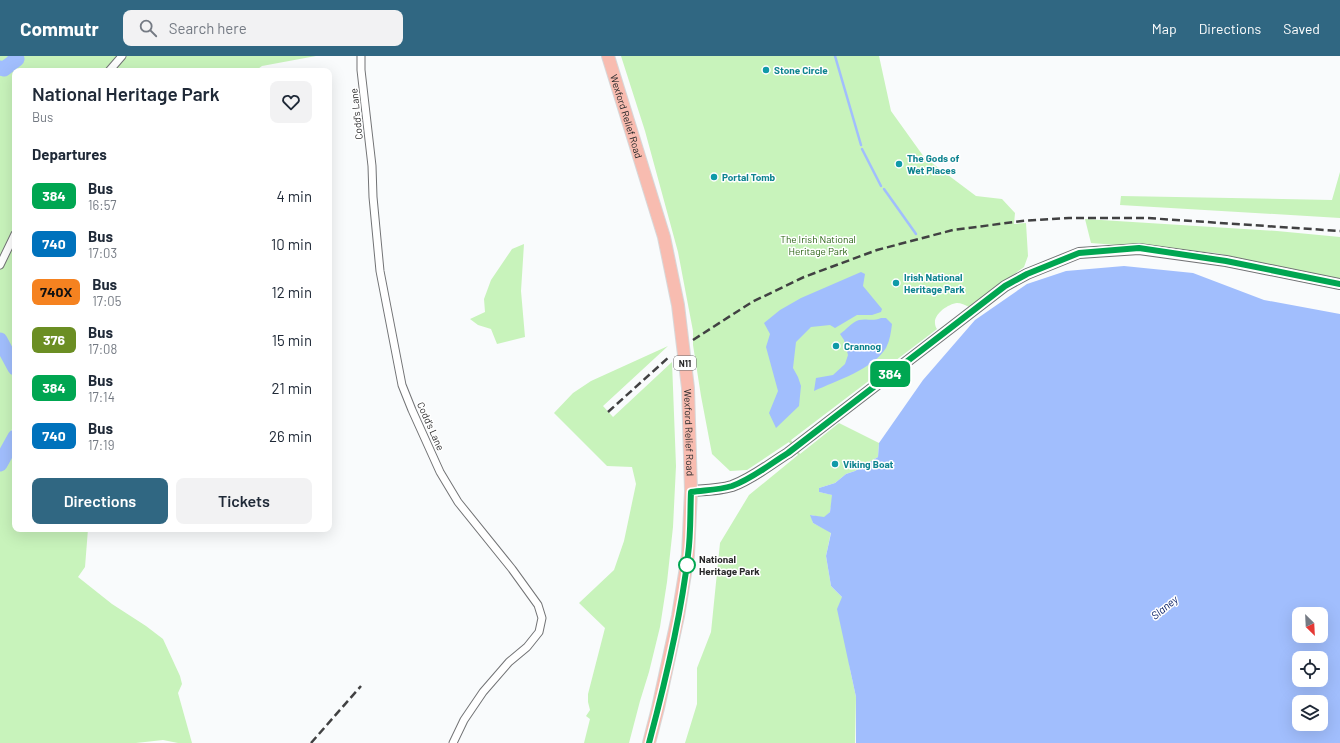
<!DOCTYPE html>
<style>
body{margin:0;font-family:Barlow,sans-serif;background:#f2f2f3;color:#1f2937;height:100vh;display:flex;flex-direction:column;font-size:15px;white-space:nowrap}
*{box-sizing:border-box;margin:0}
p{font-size:13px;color:#747a83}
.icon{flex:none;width:22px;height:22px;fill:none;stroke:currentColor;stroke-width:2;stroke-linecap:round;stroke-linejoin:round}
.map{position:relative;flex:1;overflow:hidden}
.sheet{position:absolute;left:12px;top:12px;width:320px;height:464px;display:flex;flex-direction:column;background:#fff;border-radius:8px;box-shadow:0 4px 16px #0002}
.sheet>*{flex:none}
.badge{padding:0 8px;border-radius:6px;font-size:14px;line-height:26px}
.needle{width:26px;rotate:156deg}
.controls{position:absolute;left:1292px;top:551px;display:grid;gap:8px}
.controls a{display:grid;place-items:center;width:36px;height:36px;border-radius:8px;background:#fff;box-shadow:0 4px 16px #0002;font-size:20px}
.map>.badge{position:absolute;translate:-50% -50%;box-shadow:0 0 0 2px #fff}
h2{padding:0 20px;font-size:15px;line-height:36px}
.round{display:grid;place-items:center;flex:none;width:42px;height:42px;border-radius:8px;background:#f2f2f3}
.overview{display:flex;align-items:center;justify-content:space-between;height:68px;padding:0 20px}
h1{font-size:19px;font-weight:600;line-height:30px}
.primary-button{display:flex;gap:8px;margin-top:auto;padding:8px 20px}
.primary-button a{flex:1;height:46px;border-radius:8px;background:#306782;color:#fff;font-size:16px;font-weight:600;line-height:46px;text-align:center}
.primary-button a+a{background:#f2f2f3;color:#1f2937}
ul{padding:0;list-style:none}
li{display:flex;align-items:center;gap:12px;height:48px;padding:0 20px}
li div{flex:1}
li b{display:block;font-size:15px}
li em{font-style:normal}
li .badge{min-width:44px;font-weight:700;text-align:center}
header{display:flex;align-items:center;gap:24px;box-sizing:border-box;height:56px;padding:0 20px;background:#306782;color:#fff}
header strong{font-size:19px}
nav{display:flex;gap:22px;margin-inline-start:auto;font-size:14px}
.search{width:280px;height:36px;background:#f2f2f3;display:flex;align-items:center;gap:10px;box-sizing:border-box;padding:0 14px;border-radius:8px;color:#747a83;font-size:15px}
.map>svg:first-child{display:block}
.green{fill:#c8f3bb}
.water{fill:#a1befd;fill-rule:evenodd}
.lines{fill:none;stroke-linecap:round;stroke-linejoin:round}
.stream{stroke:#a1befd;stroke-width:2.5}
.river{stroke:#a1befd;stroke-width:15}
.minor-casing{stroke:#727375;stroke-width:9}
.secondary-casing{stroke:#727375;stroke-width:12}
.trunk-casing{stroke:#d8d8d9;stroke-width:14}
.minor{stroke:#fff;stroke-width:7}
.secondary{stroke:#fff;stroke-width:10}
.trunk{stroke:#f8bcb0;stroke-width:12}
.rail{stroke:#414142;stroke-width:2.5;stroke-dasharray:8 4;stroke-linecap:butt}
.line-casing{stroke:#fff;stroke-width:9}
.line{stroke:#00a651;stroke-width:6}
.culture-dot{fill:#0f9aa8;stroke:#fff;stroke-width:1.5}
.stop-dot{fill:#fff;stroke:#00a651;stroke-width:2}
.labels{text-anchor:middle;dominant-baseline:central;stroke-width:3;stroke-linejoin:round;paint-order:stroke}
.shield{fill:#fff;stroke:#69696a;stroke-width:1}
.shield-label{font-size:9px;font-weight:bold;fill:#29292a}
.culture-label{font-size:10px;font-weight:bold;fill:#0d838f;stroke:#fff;text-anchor:start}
.street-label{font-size:10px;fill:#29292a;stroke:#fff}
.park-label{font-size:10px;fill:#296212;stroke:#fff}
.stop-label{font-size:10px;font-weight:bold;fill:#29292a;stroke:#fff;text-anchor:start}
.water-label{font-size:11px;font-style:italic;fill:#0a2167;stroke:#fff}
</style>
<header>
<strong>Commutr</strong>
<div class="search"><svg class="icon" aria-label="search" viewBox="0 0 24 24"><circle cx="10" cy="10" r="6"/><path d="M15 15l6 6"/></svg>Search here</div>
<nav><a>Map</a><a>Directions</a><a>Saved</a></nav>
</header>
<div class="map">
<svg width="1340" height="687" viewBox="0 0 1340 687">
<rect width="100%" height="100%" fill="#f9fbfc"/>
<!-- green -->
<g class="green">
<path d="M0,0h316l-54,10 -7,5h-240v297l-15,-28z"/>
<path d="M621,0h258l12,55 33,46 52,39 26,3 13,14 -1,11 12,-1 2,33 -4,11 -55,40c-4,-2 -8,-4 -12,-4 -9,1 -23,11 -22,20 0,2 1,5 2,6l-146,111 9,14 39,-31 40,20 -1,14 -23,14 -9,3 -11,9 -16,5v4l14,3 -3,17 -6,6 -13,-3 2,8 18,9 -5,24 5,30 11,11 8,72 6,28 -1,46h-170l12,-39v-36l14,-36 9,-89 29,-48 49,-40 -9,-13 -42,28 -17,1 -18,-17 -11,-58 -8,-51v-14l-15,-79 -33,-121z"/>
<path d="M1340,116v46l-220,-13 1,-9 211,4z"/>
<path d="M1085,163l192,12 63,6v43l-124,-27 -125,-10z"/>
<path d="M524,188l-3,47 4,46 -28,7 -6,-15 -13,-4 -8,-6 15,-7 -1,-13 7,-19 21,-31z"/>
<path d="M668,290l-65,60 10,11 59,-55 4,104 -3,61 -6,55 -7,45 -11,45 -9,29 -11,42h-45l6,-24 -4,-3 4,-6 -2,-8v-8l17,-66 -26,-25 35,-33 10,-29 12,-57 -4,-17 -25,-1 -53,-53 19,-20 18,-12z"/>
<path d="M0,292l15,28v48l-12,21 -3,8z"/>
<path d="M15,381v92h73l-3,38 -7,10 34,27 34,22 17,13 17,37 2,8 -4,9 14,50h-14l-15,-3 -27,3h-136v-279z"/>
</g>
<!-- water -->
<g class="water">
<path d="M1124,210l69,7 71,27 76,14v429h-484v-46l-19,-88 5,-12 -11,-11 -5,-30 5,-23 -18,-10 -3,-8 14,2 6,-5 2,-17 -13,-3v-4l16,-5 11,-9 9,-3 23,-14 1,-14 44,-63 52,-60 52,-36 39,-13zM1299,558h22v22h-22zM1299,602h22v22h-22zM1299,646h22v22h-22z"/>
<path d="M861,216l4,2 -2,12 19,23 -1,3 -9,3h-15l-22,13 -5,-3 -19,2 -15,15 -3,26 5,9 3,9 -2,20 -23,22 -7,-15 9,-22 -12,-44 4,-13 -6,-11 16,-13 21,-12z"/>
<path d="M881,262h5l6,6c-1,8 -2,16 -6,24 -13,21 -50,33 -72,43l2,-13 17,-3 12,-11 3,-9 -4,-15 -4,-6c6,-4 12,-12 19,-14 9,-2 12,2 22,-2z"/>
</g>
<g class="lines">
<!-- stream -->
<g class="stream">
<path d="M835,0l26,89"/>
<path d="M862,93l19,37"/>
<path d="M884,133l32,45"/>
</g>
<!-- river -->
<g class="river">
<path d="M0,12l4,1 13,-10 -2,-3"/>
<path d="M0,284l15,28"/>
<path d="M0,408l15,-27"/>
</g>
<!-- minor casing -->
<g class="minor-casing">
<g id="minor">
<path d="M361,0v14l11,96 1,31 7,74 22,114 10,25 28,62 18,30 54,67 26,36 4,13 -3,14 -12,15 -18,15 -26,30 -19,28 -11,23"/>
<path d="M109,15l13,-15"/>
<path d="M0,209l15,-31"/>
</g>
</g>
<!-- secondary casing -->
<g class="secondary-casing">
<path id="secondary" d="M691,435c14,-1 28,-1 41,-5 20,-7 38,-22 56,-33l217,-167 22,-12 52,-21 60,-4 87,12 114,23"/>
</g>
<!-- trunk casing -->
<g class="trunk-casing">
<g id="trunk">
<path id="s1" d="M608,0l56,181 14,68 10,83 3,103 -3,64 -10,61 -20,92 -9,35"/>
</g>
</g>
<!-- minor -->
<use href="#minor" class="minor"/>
<!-- secondary -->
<use href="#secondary" class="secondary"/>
<!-- trunk -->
<use href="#trunk" class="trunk"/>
<!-- rail -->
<g class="rail">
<path d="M693,284l59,-38 52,-25 73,-27 76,-20 69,-9 47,-3h78l193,13"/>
<path d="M608,356l61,-55"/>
<path d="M311,687l50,-57"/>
</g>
</g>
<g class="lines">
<!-- line casing -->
<g class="line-casing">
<path id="line" d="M649,687c16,-60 32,-125 39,-188 3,-21 2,-42 3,-63 14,-2 28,-2 41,-6 20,-7 38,-22 56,-33l217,-167 22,-12 52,-21 60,-5 87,13 114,23"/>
</g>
<!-- line -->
<use href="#line" class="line"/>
</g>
<!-- markers -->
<g class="culture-dot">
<circle cx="766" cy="14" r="4"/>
<circle cx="899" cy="108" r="4"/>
<circle cx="714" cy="121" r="4"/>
<circle cx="896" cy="227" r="4"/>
<circle cx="836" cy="290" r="4"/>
<circle cx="835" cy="408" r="4"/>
</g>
<circle class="stop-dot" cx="687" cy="509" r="8"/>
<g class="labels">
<!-- shield labels -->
<rect class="shield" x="674" y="300" width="22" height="14" rx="3"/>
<g class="shield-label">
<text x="685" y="307">N11</text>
</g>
<!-- culture labels -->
<g class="culture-label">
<text x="774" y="14">Stone Circle</text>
<text x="907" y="102">The Gods of<tspan x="907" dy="12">Wet Places</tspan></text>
<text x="722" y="121">Portal Tomb</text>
<text x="904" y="221">Irish National<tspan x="904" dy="12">Heritage Park</tspan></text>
<text x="844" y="290">Crannog</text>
<text x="843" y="408">Viking Boat</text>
</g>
<!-- street labels -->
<g class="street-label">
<text transform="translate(356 58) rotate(-96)">Codd's Lane</text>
<text stroke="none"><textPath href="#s1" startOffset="63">Wexford Relief Road</textPath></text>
<text transform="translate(431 370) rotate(66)">Codd's Lane</text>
<text stroke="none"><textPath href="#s1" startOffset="387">Wexford Relief Road</textPath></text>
</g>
<!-- park labels -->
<g class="park-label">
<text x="818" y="183">The Irish National<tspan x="818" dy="12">Heritage Park</tspan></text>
</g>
<!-- stop labels -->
<g class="stop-label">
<text x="699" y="503">National<tspan x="699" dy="12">Heritage Park</tspan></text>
</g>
<!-- water labels -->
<g class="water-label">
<text transform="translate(1164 551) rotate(-39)">Slaney</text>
</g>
</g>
</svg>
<div class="controls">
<a><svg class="needle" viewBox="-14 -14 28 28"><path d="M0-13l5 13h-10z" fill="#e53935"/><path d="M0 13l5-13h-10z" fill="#747a83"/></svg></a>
<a><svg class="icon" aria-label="locate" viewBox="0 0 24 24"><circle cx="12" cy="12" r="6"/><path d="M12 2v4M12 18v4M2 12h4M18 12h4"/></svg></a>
<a><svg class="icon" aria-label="layers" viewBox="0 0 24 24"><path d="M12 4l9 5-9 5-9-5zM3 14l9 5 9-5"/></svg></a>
</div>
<b class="badge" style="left:890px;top:318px;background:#00a651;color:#fff">384</b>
<section class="sheet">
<div class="overview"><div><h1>National Heritage Park</h1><p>Bus</p></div><a class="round"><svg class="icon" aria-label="heart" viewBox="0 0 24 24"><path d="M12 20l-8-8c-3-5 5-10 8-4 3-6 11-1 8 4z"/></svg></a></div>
<h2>Departures</h2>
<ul>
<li><span class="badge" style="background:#00a651;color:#fff">384</span><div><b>Bus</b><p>16:57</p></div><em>4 min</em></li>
<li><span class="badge" style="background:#0072bc;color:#fff">740</span><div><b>Bus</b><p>17:03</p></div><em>10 min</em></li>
<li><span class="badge" style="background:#f58220;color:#111">740X</span><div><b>Bus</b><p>17:05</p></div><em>12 min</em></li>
<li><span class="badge" style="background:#6b8e23;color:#fff">376</span><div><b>Bus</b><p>17:08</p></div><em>15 min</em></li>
<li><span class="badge" style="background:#00a651;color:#fff">384</span><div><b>Bus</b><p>17:14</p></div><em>21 min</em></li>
<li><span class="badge" style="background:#0072bc;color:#fff">740</span><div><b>Bus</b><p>17:19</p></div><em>26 min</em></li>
</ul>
<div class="primary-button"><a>Directions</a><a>Tickets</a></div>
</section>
</div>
